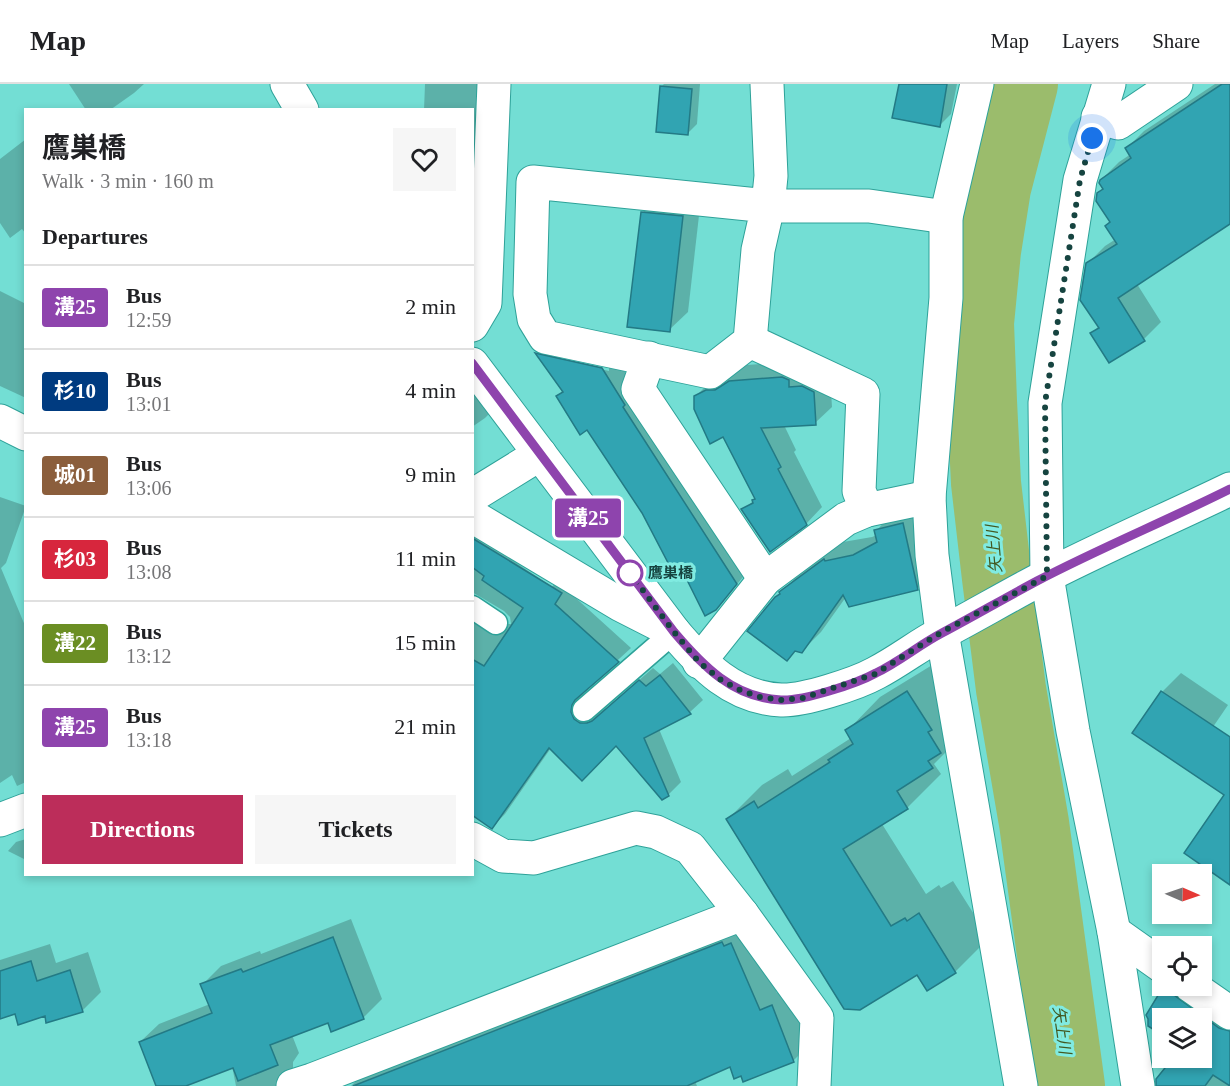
<!DOCTYPE html>
<meta charset="utf-8">
<style>
body{margin:0;font-family:"Times New Roman","Noto Sans JP",serif;background:#f6f6f6;color:#202124;height:100vh;display:flex;flex-direction:column;font-size:22px;white-space:nowrap}
*{box-sizing:border-box;margin:0}
p{font-size:20px;color:#757577}
.icon{flex:none;width:33px;height:33px;fill:none;stroke:currentColor;stroke-width:2;stroke-linecap:round;stroke-linejoin:round}
.map{position:relative;flex:1;overflow:hidden}
.drawer{position:absolute;left:24px;top:24px;width:450px;height:768px;display:flex;flex-direction:column;background:#fff;border-radius:0px;box-shadow:0 3px 9px #0003}
.drawer>*{flex:none}
.badge{padding:0 12px;border-radius:4px;font-size:21px;line-height:39px}
.needle{width:39px;rotate:92deg}
.fabs{position:absolute;left:1152px;top:780px;display:grid;gap:12px}
.fabs a{display:grid;place-items:center;width:60px;height:60px;border-radius:0px;background:#fff;box-shadow:0 3px 9px #0003;font-size:30px}
.you{position:absolute;width:30px;height:30px;margin:-15px;border:4px solid #fff;border-radius:50%;background:#1a73e8;box-shadow:0 0 0 9px #1a73e833}
.map>.badge{position:absolute;translate:-50% -50%;box-shadow:0 0 0 3px #fff}
h2{padding:0 18px;font-size:22px;line-height:54px}
.round{display:grid;place-items:center;flex:none;width:63px;height:63px;border-radius:0px;background:#f6f6f6}
.headline{display:flex;align-items:center;justify-content:space-between;height:102px;padding:0 18px}
h1{font-size:28px;font-weight:700;line-height:45px}
.primary-button{display:flex;gap:12px;margin-top:auto;padding:12px 18px}
.primary-button a{flex:1;height:69px;border-radius:0px;background:#bc2d5a;color:#fff;font-size:24px;font-weight:700;line-height:69px;text-align:center}
.primary-button a+a{background:#f6f6f6;color:#202124}
ul{padding:0;list-style:none}
li{display:flex;align-items:center;gap:18px;height:84px;padding:0 18px;border-top:2px solid #e0e0e0}
li div{flex:1}
li b{display:block;font-size:22px}
li em{font-style:normal}
li .badge{min-width:66px;font-weight:700;text-align:center}
header{display:flex;align-items:center;gap:36px;box-sizing:border-box;height:84px;padding:0 30px;background:#fff;border-bottom:2px solid #e0e0e0}
header strong{font-size:28px}
nav{display:flex;gap:33px;margin-inline-start:auto;font-size:21px}
.map>svg:first-child{display:block}
.shadow{fill:#0003;fill-rule:evenodd}
.lines{fill:none;stroke-linecap:round;stroke-linejoin:round}
.river{stroke:#9bbc6c;stroke-width:70}
.building{fill:#31a4b2;stroke:#237a85;stroke-width:1.5}
.service-casing{stroke:#2ea299;stroke-width:25}
.minor-casing{stroke:#2ea299;stroke-width:35}
.secondary-casing{stroke:#2ea299;stroke-width:35}
.service{stroke:#fff;stroke-width:22}
.minor{stroke:#fff;stroke-width:33}
.secondary{stroke:#fff;stroke-width:33}
.line-casing{stroke:#fff;stroke-width:14}
.line{stroke:#8e44ad;stroke-width:9}
.walk{stroke:#164440;stroke-width:6;stroke-dasharray:0 10.8}
.stop-dot{fill:#fff;stroke:#8e44ad;stroke-width:3}
.labels{text-anchor:middle;dominant-baseline:central;stroke-width:6;stroke-linejoin:round;paint-order:stroke}
.stop-label{font-size:15px;font-weight:bold;fill:#164440;stroke:#80ebe1;text-anchor:start}
.water-label{font-size:16px;font-style:italic;fill:#435820;stroke:#80ebe1}
</style>
<header>
<strong>Map</strong>
<nav><a>Map</a><a>Layers</a><a>Share</a></nav>
</header>
<div class="map">
<svg width="1230" height="1002" viewBox="0 0 1230 1002">
<rect width="100%" height="100%" fill="#73ded4"/>
<!-- shadow -->
<g class="shadow">
<path d="M69,0h75l-10,9 -24,17h-24z"/>
<path d="M425,0h78l-31,138v-112h-48z"/>
<path d="M664,0h36l-3,40 -9,9 -27,-46z"/>
<path d="M902,0h55l-6,30 -12,12z"/>
<path d="M1215,0h15v139l-93,61 24,38 -17,17 -52,-6 7,-7 -12,-62 18,-18 11,-7 -15,-59 18,-18 12,-8 -4,-6 17,-17z"/>
<path d="M26,55v95l-4,-5 -12,9 -10,-15v-64z"/>
<path d="M661,110l40,4 -13,114 -19,18 -27,-117z"/>
<path d="M0,207l26,13v94l-26,-12z"/>
<path d="M549,257l66,15 134,214 -33,39 -30,-35 -99,-146 -29,-31 6,-6 -27,-38zM561,273l48,11v3l-48,-11z"/>
<path d="M472,269l32,46 -19,19 -13,9z"/>
<path d="M800,277l30,14 2,32 -17,16 -31,2 12,25 -2,2 28,55 -16,17 -59,-17 9,-9 -32,-63 -29,-38 17,-17 21,-6 14,-9z"/>
<path d="M0,413l26,9 -20,57 -5,5 25,60v154l-9,4 -5,-11 -12,8z"/>
<path d="M921,422l15,65 -19,18 -71,8 -25,35 -19,19 -26,-53 19,-20 48,-36 29,-5 5,-2 -1,-4 18,-19z"/>
<path d="M472,449l80,54 5,-6 74,67 -47,43 -1,7 11,12 7,1 6,-3 46,-40 7,6 13,-11 30,37 -13,12 -31,17 22,53 -13,13 -51,-51 -66,4 -46,66 -13,13 -20,-14v-214l5,6 31,19h3l-1,-7 -6,-6 -32,-19z"/>
<path d="M942,575l23,74 -31,31 7,10 -34,34 -25,16 44,70 13,-9 2,3 12,-7 36,57 -34,34 -28,17 -10,-16 -189,-154 34,-34 26,-16 4,7 59,-38 -4,-7 33,-34z"/>
<path d="M1181,589l47,32 -28,41 -66,-13 28,-41z"/>
<path d="M26,755v21l-18,-9 8,-9z"/>
<path d="M351,835l31,80 -18,18 -32,13 -3,-9 -37,14 7,18 -6,9v10l16,14h-73l-4,-20 -50,20h-25l-17,-44 19,-18 51,-20 -8,-19 19,-19 39,-15 1,3z"/>
<path d="M749,842l28,67 12,-4 22,54 -18,18 -52,13 -11,-9 -35,16 2,5h-346l17,-17z"/>
<path d="M50,860l6,19 32,-11 13,40 -19,19 -36,3 -30,-2 -16,6v-58z"/>
<path d="M1167,902h27l36,26v74h-68l-1,-10 13,-18h28v-40h-40v16l-13,-9z"/>
</g>
<g class="lines">
<!-- river -->
<path class="river" d="M1023,0l-27,104 -10,63 -7,72 3,78 4,82 11,95 14,111 23,134 36,263"/>
</g>
<!-- building -->
<g class="building">
<path d="M899,0h48l-7,43 -48,-9z"/>
<path d="M1222,0h8v140l-112,74 27,43 -36,22 -19,-30 9,-5 -19,-28 6,-37 31,-19 -12,-18 5,-4 -14,-21 1,-8 6,-4 -4,-6 1,-3 31,-22 -6,-10z"/>
<path d="M660,2l32,3 -4,46 -32,-3z"/>
<path d="M641,128l42,4 -13,116 -43,-5z"/>
<path d="M535,269l67,15 23,37 -2,2 114,177 -21,26 -11,6 -20,-40 -8,4 -35,-67 -55,-83 -7,5 -24,-39 7,-4z"/>
<path d="M782,293l7,3v7l13,-1 12,6 2,33 -55,3 20,39 -3,2 29,56 -37,27 -29,-43 12,-6 -1,-3 3,-1 -32,-62 -13,7 -16,-35v-13l12,-6h9l14,-9z"/>
<path d="M903,439l15,67 -69,17 -6,-12 -41,58 -7,-2 -8,10 -40,-30 28,-34 5,-3 -1,-2 45,-33 1,2 28,-6 24,-13 -3,-12z"/>
<path d="M472,454l90,55 -7,11 64,58 -44,38 -3,5 -1,7 3,7 6,4h7l5,-2 47,-41 7,6 14,-11 31,39 -47,24 25,58 -7,4 -46,-54 -34,35 -33,-33 -57,81 -20,-14v-156l12,7 39,-58 -41,-28 2,-4 -12,-9z"/>
<path d="M907,607l25,39 -4,2 13,21 -13,8 5,7 -36,23 11,18 -65,40 48,77 14,-8 2,3 12,-8 37,60 -29,18 -10,-16 -57,35 -16,-1 -118,-190 28,-18 4,7 72,-46 -2,-2 25,-16 -8,-14z"/>
<path d="M1161,607l69,46v148l-46,-32 40,-58 -92,-62z"/>
<path d="M333,853l31,82 -33,13 -3,-9 -58,22 8,20 -40,16 -5,-13 -47,18h-30l-17,-44 73,-29 -12,-29 41,-15 2,3z"/>
<path d="M722,858l2,4 7,-3 29,67 12,-5 22,57 -51,20 -2,-6 -7,3 -4,-12 -43,19h-334z"/>
<path d="M31,877l6,20 33,-11 13,42 -37,11 -1,-7 -27,9 -3,-11 -15,5v-48z"/>
<path d="M1163,903l56,41 11,3v55l-17,-11 -8,11h-49v-7l17,-21h29v-40h-40v17l-14,-9v-7l-2,-4z"/>
</g>
<g class="lines">
<!-- service casing -->
<g class="service-casing">
<g id="service">
<path d="M472,523l24,16"/>
<path d="M584,626l90,-78"/>
</g>
</g>
<!-- minor casing -->
<g class="minor-casing">
<g id="minor">
<path d="M767,0l4,92 -3,30 -10,44 -8,91 -40,31 -165,-35 -11,-18 -4,-25 3,-112 235,24h101l77,11"/>
<path d="M977,0l-31,133v81l-17,199 3,58 10,77 79,454"/>
<path d="M1109,0l-29,96 -35,223 2,173 26,155 41,201 24,154"/>
<path d="M1098,33l20,6 58,-39"/>
<path d="M472,241l13,-22 9,-219"/>
<path d="M750,257l113,53 -4,97 8,19"/>
<path d="M649,274l-11,31 127,190 81,-60 21,-9 62,-13"/>
<path d="M0,337l26,13"/>
<path d="M472,412l68,-42"/>
<path d="M472,432l149,89 53,27"/>
<path d="M699,578l66,-83"/>
<path d="M0,736l26,-10"/>
<path d="M472,755l31,17 31,2 102,-30 20,4 34,16 52,66 75,104 -3,68"/>
<path d="M1114,848l48,34"/>
<path d="M1191,902l39,27"/>
<path d="M293,1002l19,-6 430,-166"/>
</g>
</g>
<!-- secondary casing -->
<g class="secondary-casing">
<g id="secondary">
<path d="M287,0l15,26"/>
<path d="M472,280l202,268c28,33 59,66 107,68 22,1 75,-16 95,-27 23,-12 43,-28 66,-40 32,-17 63,-35 95,-52 63,-33 129,-61 193,-92"/>
</g>
</g>
<!-- service -->
<use href="#service" class="service"/>
<!-- minor -->
<use href="#minor" class="minor"/>
<!-- secondary -->
<use href="#secondary" class="secondary"/>
</g>
<g class="lines">
<!-- line casing -->
<g class="line-casing">
<path id="line" d="M472,279l202,269c28,33 59,66 107,68 22,1 75,-16 95,-27 23,-11 43,-28 66,-40 32,-17 63,-35 95,-52 63,-33 129,-60 193,-92"/>
</g>
<!-- line -->
<use href="#line" class="line"/>
<!-- walk -->
<path class="walk" d="M630,489l44,59 25,30 22,18 21,11 18,6 22,3 21,-2 72,-24 67,-42 105,-56 -2,-173 35,-223 12,-42"/>
</g>
<!-- markers -->
<circle class="stop-dot" cx="630" cy="489" r="12"/>
<g class="labels">
<!-- stop labels -->
<g class="stop-label">
<text x="648" y="489">鷹巣橋</text>
</g>
<!-- water labels -->
<g class="water-label">
<text transform="translate(994 465) rotate(-95)">矢上川</text>
<text transform="translate(1062 946) rotate(82)">矢上川</text>
</g>
</g>
</svg>
<div class="fabs">
<a><svg class="needle" viewBox="-14 -14 28 28"><path d="M0-13l5 13h-10z" fill="#e53935"/><path d="M0 13l5-13h-10z" fill="#757577"/></svg></a>
<a><svg class="icon" aria-label="locate" viewBox="0 0 24 24"><circle cx="12" cy="12" r="6"/><path d="M12 2v4M12 18v4M2 12h4M18 12h4"/></svg></a>
<a><svg class="icon" aria-label="layers" viewBox="0 0 24 24"><path d="M12 4l9 5-9 5-9-5zM3 14l9 5 9-5"/></svg></a>
</div>
<div class="you" style="left:1092px;top:54px"></div>
<b class="badge" style="left:588px;top:434px;background:#8e44ad;color:#fff">溝25</b>
<section class="drawer">
<div class="headline"><div><h1>鷹巣橋</h1><p>Walk · 3 min · 160 m</p></div><a class="round"><svg class="icon" aria-label="heart" viewBox="0 0 24 24"><path d="M12 20l-8-8c-3-5 5-10 8-4 3-6 11-1 8 4z"/></svg></a></div>
<h2>Departures</h2>
<ul>
<li><span class="badge" style="background:#8e44ad;color:#fff">溝25</span><div><b>Bus</b><p>12:59</p></div><em>2 min</em></li>
<li><span class="badge" style="background:#003b80;color:#fff">杉10</span><div><b>Bus</b><p>13:01</p></div><em>4 min</em></li>
<li><span class="badge" style="background:#8b5e3c;color:#fff">城01</span><div><b>Bus</b><p>13:06</p></div><em>9 min</em></li>
<li><span class="badge" style="background:#d7263d;color:#fff">杉03</span><div><b>Bus</b><p>13:08</p></div><em>11 min</em></li>
<li><span class="badge" style="background:#6b8e23;color:#fff">溝22</span><div><b>Bus</b><p>13:12</p></div><em>15 min</em></li>
<li><span class="badge" style="background:#8e44ad;color:#fff">溝25</span><div><b>Bus</b><p>13:18</p></div><em>21 min</em></li>
</ul>
<div class="primary-button"><a>Directions</a><a>Tickets</a></div>
</section>
</div>
